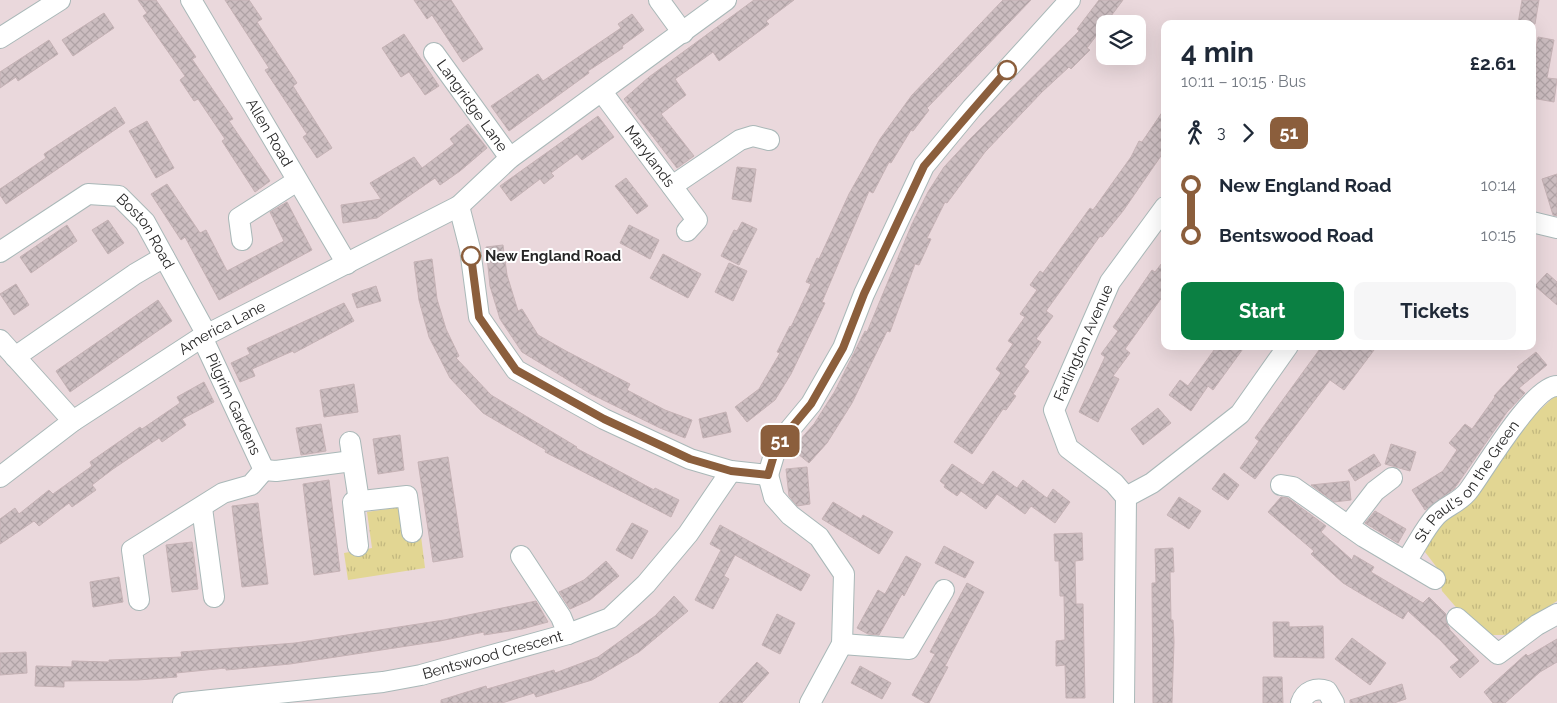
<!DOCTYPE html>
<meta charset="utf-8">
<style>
body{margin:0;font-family:Raleway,sans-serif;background:#f6f6f7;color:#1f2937;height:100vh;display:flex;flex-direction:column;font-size:19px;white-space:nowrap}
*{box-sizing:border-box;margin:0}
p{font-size:16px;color:#747a83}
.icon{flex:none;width:28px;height:28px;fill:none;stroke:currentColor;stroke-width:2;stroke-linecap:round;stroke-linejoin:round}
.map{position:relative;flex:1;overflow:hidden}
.panel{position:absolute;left:1161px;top:20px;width:375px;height:330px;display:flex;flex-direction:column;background:#fff;border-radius:10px;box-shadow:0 5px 20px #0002}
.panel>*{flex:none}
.badge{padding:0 10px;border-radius:8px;font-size:18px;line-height:32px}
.tools{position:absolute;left:1096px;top:15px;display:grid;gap:10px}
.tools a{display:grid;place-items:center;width:50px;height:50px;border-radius:10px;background:#fff;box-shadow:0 5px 20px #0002;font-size:25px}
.map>.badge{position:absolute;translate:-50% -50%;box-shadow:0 0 0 2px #fff}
.legs{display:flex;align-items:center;gap:8px;height:55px;padding:0 20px;font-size:16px}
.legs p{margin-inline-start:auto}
.head{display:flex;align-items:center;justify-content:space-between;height:85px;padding:0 20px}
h1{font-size:28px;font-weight:700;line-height:38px}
.action{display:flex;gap:10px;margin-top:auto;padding:10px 20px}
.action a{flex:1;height:58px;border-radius:10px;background:#0b8043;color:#fff;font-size:20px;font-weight:700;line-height:58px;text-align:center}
.action a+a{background:#f6f6f7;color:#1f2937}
ul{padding:0 20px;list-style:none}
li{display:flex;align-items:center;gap:18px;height:50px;font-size:19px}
li i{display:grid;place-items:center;width:8px;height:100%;margin:0 6px;background:currentColor}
li i::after{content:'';width:12px;height:12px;margin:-6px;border:4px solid;border-radius:50%;background:#fff}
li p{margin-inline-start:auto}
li:first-child i{background:linear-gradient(#0000 50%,currentColor 0)}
li:last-child i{background:linear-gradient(currentColor 50%,#0000 0)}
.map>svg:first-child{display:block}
.park{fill:url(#park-tufts)}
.building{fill:url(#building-cross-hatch);stroke:#c5b2b5}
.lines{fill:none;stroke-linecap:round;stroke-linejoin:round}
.minor-casing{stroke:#a9b8b8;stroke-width:22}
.minor{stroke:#fff;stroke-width:20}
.line-1-casing{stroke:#fff;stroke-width:11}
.line-1{stroke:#8b5e3c;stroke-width:8}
.stop-1-dot{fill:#fff;stroke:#8b5e3c;stroke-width:2.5}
.labels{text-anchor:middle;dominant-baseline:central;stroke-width:4;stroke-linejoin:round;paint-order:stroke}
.street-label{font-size:15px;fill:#272727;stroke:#fff}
.stop-label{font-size:15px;font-weight:bold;fill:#272727;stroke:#fff;text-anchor:start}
</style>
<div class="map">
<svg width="1557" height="703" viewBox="0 0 1557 703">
<defs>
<pattern id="park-tufts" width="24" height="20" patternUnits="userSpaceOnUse" patternTransform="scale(1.25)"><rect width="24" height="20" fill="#e2d693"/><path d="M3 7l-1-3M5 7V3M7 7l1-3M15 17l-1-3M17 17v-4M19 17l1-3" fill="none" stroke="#c2b87f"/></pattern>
<pattern id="building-cross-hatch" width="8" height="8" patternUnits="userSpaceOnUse" patternTransform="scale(1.25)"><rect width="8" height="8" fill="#ccbdc0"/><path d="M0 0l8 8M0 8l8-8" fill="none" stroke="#afa2a5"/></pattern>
</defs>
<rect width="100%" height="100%" fill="#ead8dc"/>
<!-- park -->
<g class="park">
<path d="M1557,394v207l-51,34h-20l-25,-22 -19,-22 -4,-22 -13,-17 8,-20 93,-109z"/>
<path d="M401,507l20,29 4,32 -77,12 -4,-27 28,-5 -5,-36z"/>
</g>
<!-- building -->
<g class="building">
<path d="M138,0h18l40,57 -4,2 41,60 -4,2 41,60 -15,11 -33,-51 3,-2 -27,-40 -4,2 -14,-21 5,-4 -42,-60 4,-3z"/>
<path d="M225,0h24l13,19 -5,3 40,61 -4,3 39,62 -15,10 -14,-21 4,-3 -42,-64 4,-2z"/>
<path d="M414,0h37l32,49 -20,13 -31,-47 -5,4z"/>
<path d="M754,0h40l-28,21 3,3 -50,37 -6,-9 -38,27 11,16 -25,19 33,42 -17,12 -53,-69 25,-22z"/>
<path d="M1003,0h28l-104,108 2,2 -16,21 -2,-1 -20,33 -2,-1 -16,31 -4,-2 -47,111 3,1 -34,71 -16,26 -28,22 -12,-15 24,-18 21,-36 -3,-1 13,-26 1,1 20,-43 -5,-2 11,-24 2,1 30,-65 31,-55 32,-44z"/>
<path d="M1099,0h24l-36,48 3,2 -19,19 -2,-2 -27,25 -57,60 -38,51 -2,-1 -18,36 4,1 -12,26 -4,-1 -25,68 -3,-1 -35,72 -25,40 -18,20 -17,-14 22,-25 21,-33 30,-60 2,1 45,-108 16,-32 16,-25 26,-28 109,-108 -2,-2z"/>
<path d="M1522,0h17l-4,24h-17z"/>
<path d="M104,13l10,15 -41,28 -11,-16z"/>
<path d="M632,14l12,16 -22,16 1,2 -35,23 1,2 -80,58 -18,-25 47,-32 5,7 78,-53 -3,-4z"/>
<path d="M404,34l35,52 -14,9 -16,-23 -8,5 -19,-29z"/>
<path d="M1538,37l16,3 -7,38 10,1 -3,23 -22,-4v-30z"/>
<path d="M49,40l9,14 -40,27 -2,-4 -16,11v-16z"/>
<path d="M115,107l10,16 -119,81 -6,-9v-6l46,-31 -2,-4z"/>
<path d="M1165,108v42l-42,61 -21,26 -2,-1 -54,75 7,5 -17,23 5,3 -17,25 5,4 -16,23 3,2 -10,14 -3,-1 -31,45 -18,-12 47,-69 -5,-4 17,-25 -5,-3 17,-24 -5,-3 17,-24 -7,-5 10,-14 3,2 47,-65 3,2 38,-53 8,-16 3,1z"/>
<path d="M598,116l16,21 -32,23 -5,-6 -26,19 3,3 -10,8 -4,-5 -29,22 -11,-15z"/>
<path d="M147,121l27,47 -18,10 -27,-47z"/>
<path d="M468,124l19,24 -27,23 -20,14 -5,-7 -58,40 -34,5 -2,-18 40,-6 -11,-16 44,-26 8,11 32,-24 -4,-5z"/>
<path d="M737,167l19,2 -5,33 -19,-3z"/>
<path d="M1557,174v42l-4,-1 -11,-36z"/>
<path d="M626,178l22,28 -11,8 -22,-28z"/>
<path d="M167,184l33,49 6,-3 21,41 57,-30 -14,-29 17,-10 25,48 -93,50 -34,-63 -4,3 -30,-46z"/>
<path d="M108,220l16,23 -16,11 -16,-24z"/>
<path d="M742,222l15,7 -18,36 -18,-9 13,-26 3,1z"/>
<path d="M67,225l10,16 -46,32 -11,-16z"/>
<path d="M629,225l30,15 -9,19 -30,-16z"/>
<path d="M503,245l4,30 11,36 4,-2 16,26 28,16 64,33 -3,6 38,20 27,10 -7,18 -25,-10 -69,-34 -69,-42 -22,-33 -10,-33 -4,-39z"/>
<path d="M663,254l38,20 -13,24 -38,-20z"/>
<path d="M432,259l5,40 9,30 13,27 -3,2 35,37 86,52 -1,1 78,42 1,-2 24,12 -8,17 -126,-65 1,-2 -63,-37 -33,-35 -21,-41 -10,-37 -5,-38z"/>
<path d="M1165,259v34l-40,56 5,4 -17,23 6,3 -21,43 -19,-10 26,-55 -4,-3 17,-23 -5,-4 39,-57 3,2z"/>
<path d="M729,263l18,8 -14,30 -18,-9z"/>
<path d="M1547,273l10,9v23l-22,-19z"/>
<path d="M16,284l13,21 -15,10 -14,-21z"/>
<path d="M376,286l5,15 -24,7 -5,-14z"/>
<path d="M158,300l14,21 -102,71 -14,-21z"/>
<path d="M344,303l10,18 -60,32 -1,-2 -41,18 3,7 -15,6 -9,-19 19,-9 -3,-6z"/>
<path d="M1217,346h28l-32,44 -5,-4 -17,25 -22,-16 11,-15 8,6z"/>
<path d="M1322,346h55l-33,44 -14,-10 -75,99 -15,-11 19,-27 -4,-3z"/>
<path d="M1536,352l11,13 -28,23 6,5 -18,19 -53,77 -29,21 -13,-20 31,-19 14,-21 -8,-7 16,-19 7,5 23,-32 -1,-1 25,-27 -2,-2z"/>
<path d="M204,382l10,20 -32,17 4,6 -24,17 -3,-4 -46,31 -21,16 4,5 -24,17 -3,-4 -30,23 -5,-5 -34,23v-25l15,-11 4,6 30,-24 4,4 39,-28 -2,-4 50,-35 2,2 38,-26 -3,-6z"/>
<path d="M354,384l4,28 -34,5 -4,-27z"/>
<path d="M1158,408l13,15 -28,22 -12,-16z"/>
<path d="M726,412l5,20 -28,6 -4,-19z"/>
<path d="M321,424l5,27 -25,4 -5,-27z"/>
<path d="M400,435l4,35 -26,4 -5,-35z"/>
<path d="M1391,444l25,8 -6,19 -25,-7z"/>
<path d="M1374,454l7,11 -26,16 -7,-11z"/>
<path d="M448,457l15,100 -30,5 -15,-100z"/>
<path d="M952,464l31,21 10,-14 24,17 6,-8 24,18 6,-9 17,13 -15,21 -24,-17 -6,8 -28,-20 -11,15 -25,-18 -4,5 -13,-9 1,-2 -5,-4z"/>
<path d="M807,467l3,37 -13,2 -8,-10 -3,-27z"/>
<path d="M1224,473l15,12 -11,15 -16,-11z"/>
<path d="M329,480l11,91 -26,4 -11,-91z"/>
<path d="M1349,481l2,19 -17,2 -23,-17z"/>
<path d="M1179,497l22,14 -12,18 -22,-14z"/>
<path d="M1281,497l7,1 38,28 -5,6 31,28 2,-5 20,12 -3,5 52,31 6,-6 17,17v7l4,9 29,31 -19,17 -10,-11 9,-7 -19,-20 -32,-29 -5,8 -60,-36 -32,-29 3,-3 -46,-39z"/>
<path d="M833,502l28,17 2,-4 30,17 -14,22 -57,-35z"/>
<path d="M258,503l10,81 -26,3 -10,-81z"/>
<path d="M1375,511l31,18 -8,14 -33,-20z"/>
<path d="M632,523l16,8 -16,28 -16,-9z"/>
<path d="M720,525l90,50 -9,16 -66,-36 -11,21 5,3 -16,30 -18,-9 26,-50 -11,-6z"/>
<path d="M1082,533l1,27 -8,1 1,43h7l2,94h-19l-1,-33 -9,1v-25l9,-1 -1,-44h-4l-1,-35h-4l-1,-27z"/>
<path d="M192,542l6,47 -26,3 -6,-47z"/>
<path d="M944,546l30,16 -9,16 -30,-15z"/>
<path d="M1173,548l1,24h-4l1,48h2l1,22 -2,61h-19l-1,-120h4l-1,-34z"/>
<path d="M906,556l15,8 -17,32 -2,-2 -23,41 -11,-1 -11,-6 21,-38 7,4z"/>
<path d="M606,561l13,15 -29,24 -20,9 -11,-17 25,-12z"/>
<path d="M119,577l4,25 -30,5 -3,-25z"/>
<path d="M967,583l17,9 -39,74 3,1 -19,36h-3l-14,-8 23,-41 -5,-2z"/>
<path d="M674,596l14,15 -49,41 -47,28 -56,17 -2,-4 -32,10h-61v-3l45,-14 1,3 67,-19 1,3 43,-16 57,-41z"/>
<path d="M536,601l12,21 -26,7 -38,6v-3l-44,9 -150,23 -64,6v-2l-50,5 1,4 -39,3 -74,1v6l-29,-1 1,-20 36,1v-6l37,1v-2l73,-3 -1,-5 114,-9 149,-23z"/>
<path d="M777,614l18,9 -15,31 -18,-9z"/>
<path d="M1273,622h16v5l34,-1 1,32 -50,-1z"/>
<path d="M1352,638l34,25 -16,22 -35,-26z"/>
<path d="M1557,639v23l-17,10 -35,31h-12l-9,-11 42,-38 2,2z"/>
<path d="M26,652l1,21 -27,2v-22z"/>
<path d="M757,662l12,11 -27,30h-23z"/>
<path d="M860,666l31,17 -9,16 -31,-16z"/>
<path d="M1263,677h19l1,26h-20z"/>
<path d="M1402,684l4,15 -12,4h-44v-3z"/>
</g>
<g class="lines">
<!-- minor casing -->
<g class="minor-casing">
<g id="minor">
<path id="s1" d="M191,0l156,264"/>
<path d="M659,0l24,33"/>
<path d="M0,38l60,-38"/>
<path id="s2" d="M434,53l76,105"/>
<path id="s3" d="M602,92l95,128 -10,11"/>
<path d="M672,186l68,-46 13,-4 16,4"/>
<path d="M459,206l11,43 9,68 37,53 88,49 86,40 41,12 37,4"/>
<path d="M1532,222l25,6"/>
<path d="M242,240l-3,-22 58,-37"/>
<path id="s4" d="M0,252l88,-58 31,2 26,26 62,113"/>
<path id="s5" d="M202,337l62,133"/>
<path d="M0,340l73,81"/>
<path d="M15,357l120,-83 29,-17"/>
<path d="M350,442l9,59"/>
<path d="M264,470l12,1 76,-10"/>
<path d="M768,475l9,-30 34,-41 32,-56 21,-54 60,-128 48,-58 98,-108"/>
<path d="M768,475l6,22 16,18 29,22 25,37 -2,70 -32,59"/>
<path id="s6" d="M0,477l73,-56 129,-84 257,-131 51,-48 216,-158"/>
<path d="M1281,485l12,2 71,50 71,42"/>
<path d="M1126,497l26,-14 88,-69 48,-68"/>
<path d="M202,508l12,89"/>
<path d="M1348,526l27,-35 17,-13"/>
<path d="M358,546l-5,-44 54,-6 5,36"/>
<path d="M521,556l40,61 7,17"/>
<path id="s7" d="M1406,561c10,-14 18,-32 30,-45 9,-10 25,-14 33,-26 15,-20 64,-104 88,-104"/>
<path d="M139,600l-7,-50 91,-57 28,-8 13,-15"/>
<path d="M1457,618l41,36 39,-29 20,-11"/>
<path d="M842,644l67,5 35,-59"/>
<path id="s8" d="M183,703l200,-21 38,-7 147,-41 42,-16 36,-34 42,-50 43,-63"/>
<path id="s9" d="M1124,703l2,-206 -12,-14 -46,-35 -14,-38 56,-128 55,-75"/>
<path d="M1301,703c4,-12 15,-16 26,-12l7,12"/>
</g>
</g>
<!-- minor -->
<use href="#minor" class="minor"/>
</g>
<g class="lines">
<!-- line-1 casing -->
<g class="line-1-casing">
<path id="line-1" d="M471,256l8,61 37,53 88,49 86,40 41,12 37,4 9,-30 34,-41 32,-56 21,-54 60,-128 83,-96"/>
</g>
<!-- line-1 -->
<use href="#line-1" class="line-1"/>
</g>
<!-- markers -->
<g class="stop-1-dot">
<circle cx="1007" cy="70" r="9"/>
<circle cx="471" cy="256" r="9"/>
</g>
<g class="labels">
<!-- street labels -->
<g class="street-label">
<text stroke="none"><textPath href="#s2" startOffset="65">Langridge Lane</textPath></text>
<text stroke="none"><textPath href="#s1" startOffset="154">Allen Road</textPath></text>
<text stroke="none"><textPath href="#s3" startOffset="80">Marylands</textPath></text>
<text stroke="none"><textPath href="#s4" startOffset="181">Boston Road</textPath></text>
<text stroke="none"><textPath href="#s6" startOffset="268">America Lane</textPath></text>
<text stroke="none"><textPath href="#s9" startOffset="396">Farlington Avenue</textPath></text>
<text stroke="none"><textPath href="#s5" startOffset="74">Pilgrim Gardens</textPath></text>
<text stroke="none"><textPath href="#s7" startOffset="101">St. Paul's on the Green</textPath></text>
<text stroke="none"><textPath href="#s8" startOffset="314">Bentswood Crescent</textPath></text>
</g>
<!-- stop labels -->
<g class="stop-label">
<text x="485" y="256">New England Road</text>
</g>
</g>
</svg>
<div class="tools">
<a><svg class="icon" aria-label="layers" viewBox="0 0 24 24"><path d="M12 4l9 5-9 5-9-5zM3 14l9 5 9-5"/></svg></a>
</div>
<b class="badge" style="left:780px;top:441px;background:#8b5e3c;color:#fff">51</b>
<section class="panel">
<div class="head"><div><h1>4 min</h1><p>10:11 – 10:15 · Bus</p></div><b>£2.61</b></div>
<div class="legs"><svg class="icon" aria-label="walk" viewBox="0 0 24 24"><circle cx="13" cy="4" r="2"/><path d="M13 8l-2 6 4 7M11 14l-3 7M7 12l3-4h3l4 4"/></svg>3<svg class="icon" aria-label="forward" viewBox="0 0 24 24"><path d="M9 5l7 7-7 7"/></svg><b class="badge" style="background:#8b5e3c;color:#fff">51</b></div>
<ul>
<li><i style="color:#8b5e3c"></i><b>New England Road</b><p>10:14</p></li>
<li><i style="color:#8b5e3c"></i><b>Bentswood Road</b><p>10:15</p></li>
</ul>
<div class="action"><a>Start</a><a>Tickets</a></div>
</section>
</div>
